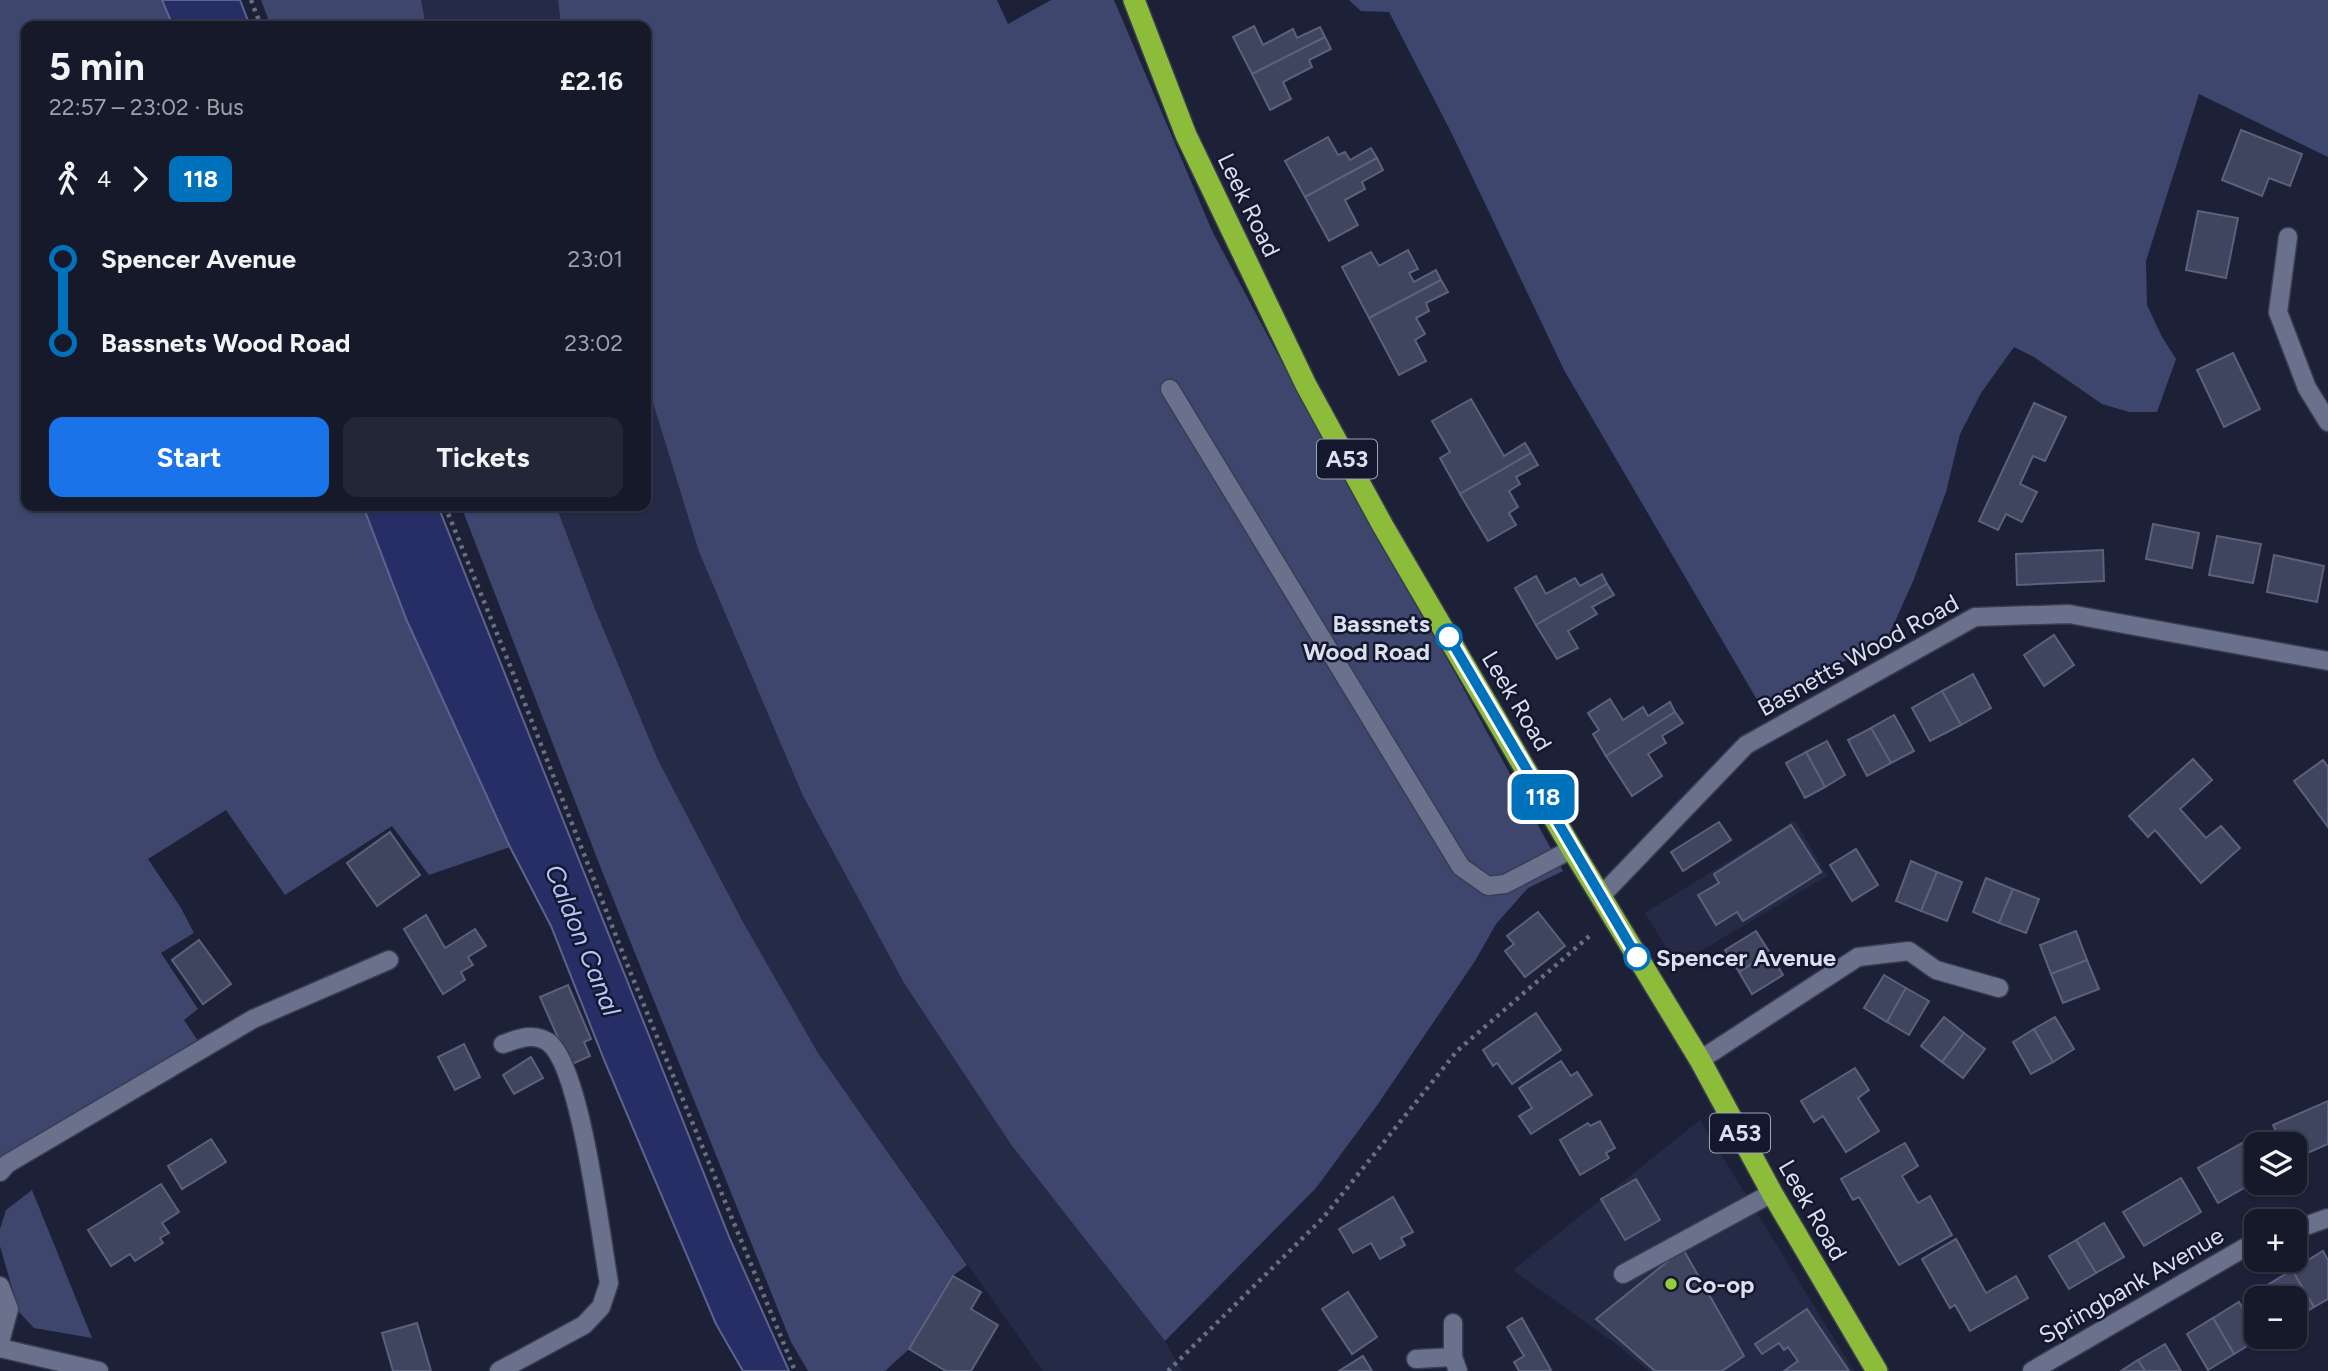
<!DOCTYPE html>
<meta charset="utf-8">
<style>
body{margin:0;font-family:Figtree,sans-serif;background:#222636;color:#f1f3f6;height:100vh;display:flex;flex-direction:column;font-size:26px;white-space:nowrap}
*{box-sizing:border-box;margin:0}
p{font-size:23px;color:#9da0a8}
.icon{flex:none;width:38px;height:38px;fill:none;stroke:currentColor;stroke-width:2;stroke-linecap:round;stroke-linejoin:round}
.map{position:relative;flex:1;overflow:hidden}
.details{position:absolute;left:21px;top:21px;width:630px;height:490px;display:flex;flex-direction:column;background:#15192a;border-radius:14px;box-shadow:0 2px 5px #0004,0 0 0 2px #343847}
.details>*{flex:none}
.badge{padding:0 14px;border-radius:10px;font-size:24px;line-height:46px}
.controls{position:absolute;left:2244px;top:1132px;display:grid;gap:14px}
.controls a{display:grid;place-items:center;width:63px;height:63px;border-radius:14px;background:#15192a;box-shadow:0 2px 5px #0004,0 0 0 2px #343847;font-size:35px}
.map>.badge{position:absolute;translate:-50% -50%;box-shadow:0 0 0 4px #fff}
.legs{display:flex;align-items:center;gap:10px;height:77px;padding:0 28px;font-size:23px}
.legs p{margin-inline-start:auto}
.headline{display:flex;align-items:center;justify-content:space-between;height:119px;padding:0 28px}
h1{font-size:38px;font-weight:700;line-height:52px}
.cta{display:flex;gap:14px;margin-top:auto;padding:14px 28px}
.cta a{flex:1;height:80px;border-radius:14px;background:#1a73e8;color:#fff;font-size:28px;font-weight:700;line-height:80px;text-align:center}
.cta a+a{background:#222636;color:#f1f3f6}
ul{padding:0 28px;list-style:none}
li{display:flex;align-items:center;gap:24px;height:84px;font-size:26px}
li i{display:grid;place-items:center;width:10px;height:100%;margin:0 9px;background:currentColor}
li i::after{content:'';width:18px;height:18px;margin:-9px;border:5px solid;border-radius:50%;background:#15192a}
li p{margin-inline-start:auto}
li:first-child i{background:linear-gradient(#0000 50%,currentColor 0)}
li:last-child i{background:linear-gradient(currentColor 50%,#0000 0)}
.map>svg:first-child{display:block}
.built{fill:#252b47}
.green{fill:#3e466e}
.water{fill:#272e66;stroke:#5d638f;stroke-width:2}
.building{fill:#3f455e;stroke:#5b617c;stroke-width:2}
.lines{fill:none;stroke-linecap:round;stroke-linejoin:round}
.minor-casing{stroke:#3a3d51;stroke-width:21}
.highway-casing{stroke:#3a3d51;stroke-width:24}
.path{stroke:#696e82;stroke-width:4.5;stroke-dasharray:3.5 5;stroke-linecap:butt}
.minor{stroke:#6a718c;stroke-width:18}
.highway{stroke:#8cbc3a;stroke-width:21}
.line-1-casing{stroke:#fff;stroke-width:16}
.line-1{stroke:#0072bc;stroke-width:10}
.stop-1-dot{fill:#fff;stroke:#0072bc;stroke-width:3.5}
.poi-dot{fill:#96cc39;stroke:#13182e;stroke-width:2.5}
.labels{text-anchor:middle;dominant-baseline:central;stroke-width:5;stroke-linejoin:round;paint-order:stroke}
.shield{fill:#13182e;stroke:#9fa3b5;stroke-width:2}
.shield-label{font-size:23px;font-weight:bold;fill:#dbdfef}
.street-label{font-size:24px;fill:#dbdfef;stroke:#13182e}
.stop-label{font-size:24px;font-weight:bold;fill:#dbdfef;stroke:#13182e;text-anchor:end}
.poi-label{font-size:24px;font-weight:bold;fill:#dbdfef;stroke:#13182e;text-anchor:start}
.water-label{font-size:26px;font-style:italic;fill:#b7c4f9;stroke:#13182e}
</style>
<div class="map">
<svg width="2328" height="1371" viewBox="0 0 2328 1371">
<rect width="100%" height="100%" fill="#1c2138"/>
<!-- built -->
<g class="built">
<path d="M421,0h137l3,26h-135z"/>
<path d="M646,380l53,172 104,244 101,187 108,163 153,195 17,30h-139l-225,-318 -75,-131 -85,-162 -63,-151 -39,-103h90z"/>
<path d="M1795,820l32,56 -150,89 -32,-52z"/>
<path d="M1700,1120l154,251h-205l-33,-27 -103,-74z"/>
</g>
<!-- green -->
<g class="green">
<path d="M0,0h162l11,26h-147v480h337l44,115 103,226 -81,28 -37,-49 -107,69 -59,-85 -78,49 33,49 13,25 -33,20 37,56 -14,11 14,21 -198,121z"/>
<path d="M261,0h160l5,26h-155z"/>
<path d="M558,0h439l11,24 43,-24h63l99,233 144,270 99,172 107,196 -35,17 -32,36 -21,37 -97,143 -62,84 -151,153 -153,-195 -108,-163 -101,-187 -104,-244 -53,-172v-354h-85z"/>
<path d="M1349,0h979v157l-129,-63 -53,167 1,44 15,32 14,22 -19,53h-28l-27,-8 -68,-47 -20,-10 -33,46 -21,41 -14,58 -32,87 -25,56 -126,75 -199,-340 -112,-236 -63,-122 -28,-1z"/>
<path d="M461,506h95l39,103 63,151 85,162 75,131 149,212 -14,11 -44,73 -24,22h-77l-17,-29 -189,-471z"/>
<path d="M32,1190l60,148 -58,-10 -15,-16 -19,-66v-17l6,-19z"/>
</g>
<!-- water -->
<g class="water">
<path d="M162,0h78l10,26h-77z"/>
<path d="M363,506h75l292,733 59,132h-46l-27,-47 -111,-262 -54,-136 -41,-79 -103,-226z"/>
</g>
<!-- building -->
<g class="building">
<path d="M1254,26l9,19 30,-16 4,9 23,-11 5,10 -73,37 -19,-37z"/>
<path d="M1325,37l6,12 -22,11 3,7 -29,15 8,17 -21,11 -18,-36z"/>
<path d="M2241,130l61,24 -12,32 -21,-8 -7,18 -40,-16z"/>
<path d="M1328,137l10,18 7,-3 5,8 21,-12 6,10 -72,39 -20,-36z"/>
<path d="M1377,158l6,12 -21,12 3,7 -20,11 13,25 -29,16 -24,-44z"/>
<path d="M2198,211l40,7 -12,60 -40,-8z"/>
<path d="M1408,250l10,19 -9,4 5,9 22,-12 5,10 -72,38 -27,-51 29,-15 8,14z"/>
<path d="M1441,280l7,12 -22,11 3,8 -13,7 9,16 -10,6 11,21 -27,14 -30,-57z"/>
<path d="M2233,353l27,56 -36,18 -27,-57z"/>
<path d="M1471,399l33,57 21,-13 6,10 -71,41 -20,-36 10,-6 -18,-31z"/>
<path d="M2034,403l32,14 -21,44 -12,-5 -13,28 17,8 -15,30 -16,-8 -8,16 -19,-9z"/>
<path d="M1531,453l7,12 -22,12 4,7 -11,7 9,16 -9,6 7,12 -28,16 -28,-47z"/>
<path d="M2153,524l46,9 -7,35 -46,-9z"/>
<path d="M2217,536l44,8 -8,39 -44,-8z"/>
<path d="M2103,550l1,31 -87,4 -1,-31z"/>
<path d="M2274,555l50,11 -7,36 -50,-10z"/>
<path d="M1602,574l5,10 -71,41 -21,-37 21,-12 10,18 29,-16 5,8z"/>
<path d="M1607,584l7,11 -22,12 5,7 -29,17 10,17 -21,11 -21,-34z"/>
<path d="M2054,635l20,30 -30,21 -20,-31z"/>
<path d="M1973,674l18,34 -30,17 -19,-34z"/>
<path d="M1942,691l19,34 -31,16 -18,-33z"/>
<path d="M1610,699l13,21 20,-13 5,9 22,-14 5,10 -69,44 -13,-22 6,-4 -11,-17z"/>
<path d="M1675,712l8,11 -21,13 4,7 -18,11 14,22 -30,20 -26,-40z"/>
<path d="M1894,715l20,36 -23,12 -20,-35z"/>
<path d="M1871,728l20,35 -24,13 -19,-36z"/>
<path d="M1827,741l18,34 -20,12 -19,-35z"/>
<path d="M1806,752l19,35 -20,11 -19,-35z"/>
<path d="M2193,759l19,21 -32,29 26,29 15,-12 19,22 -39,35 -46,-53 -7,7 -19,-21z"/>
<path d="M2323,760l5,7v60l-34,-46z"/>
<path d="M1719,822l12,18 -48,31 -12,-19z"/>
<path d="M1791,825l30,47 -78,49 -6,-9 -21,13 -18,-30 21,-12 -5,-9z"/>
<path d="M390,832l30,43 -43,31 -30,-43z"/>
<path d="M1856,849l22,36 -26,16 -22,-36z"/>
<path d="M1911,861l26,11 -16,39 -25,-10z"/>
<path d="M1937,872l25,10 -15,39 -26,-10z"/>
<path d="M1986,878l27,11 -14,34 -26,-11z"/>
<path d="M2013,889l26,10 -13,34 -27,-10z"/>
<path d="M1538,912l27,34 -40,31 -20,-26 9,-7 -7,-8z"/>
<path d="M426,915l19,33 30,-19 11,17 -18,11 5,8 -12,7 4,8 -22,14 -39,-65z"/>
<path d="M1756,931l14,22 -31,19 -14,-22z"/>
<path d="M2076,931l11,29 -36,14 -11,-29z"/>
<path d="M199,940l32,44 -28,20 -31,-44z"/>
<path d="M1770,953l13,22 -31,19 -13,-22z"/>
<path d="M2087,960l12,29 -36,14 -12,-29z"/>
<path d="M1884,975l22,13 -19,34 -23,-14z"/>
<path d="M568,985l23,54 -7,3 6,14 -20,9 -30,-68z"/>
<path d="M1906,988l23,13 -20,34 -22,-13z"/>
<path d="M1536,1013l25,37 -49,34 -15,-21 -4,3 -10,-16z"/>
<path d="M1944,1017l20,16 -22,29 -21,-16z"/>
<path d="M2055,1017l19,32 -21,13 -19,-33z"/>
<path d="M2034,1029l19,33 -22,12 -18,-32z"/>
<path d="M1964,1033l21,16 -22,29 -21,-16z"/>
<path d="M464,1044l16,33 -25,13 -17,-33z"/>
<path d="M531,1057l12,21 -29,16 -11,-19z"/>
<path d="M1561,1061l10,15 6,-4 15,23 -61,39 -12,-18 13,-8 -13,-20z"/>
<path d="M1855,1068l14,22 -11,8 21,33 -33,21 -23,-36 -9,6 -13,-21z"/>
<path d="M2328,1101v43l-34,15v-15h-12l-9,-19z"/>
<path d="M1600,1121l15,27 -9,5 3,5 -29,17 -20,-35 28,-17 2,3z"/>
<path d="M2251,1138l5,7v36l-38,22 -20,-35z"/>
<path d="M211,1139l15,23 -44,27 -14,-23z"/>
<path d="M1905,1143l13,23 -16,10 16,27 12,-7 22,39 -53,30 -40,-68 -6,3 -12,-21z"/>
<path d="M2181,1178l20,34 -57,34 -21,-34z"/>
<path d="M1636,1179l24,41 -35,20 -24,-41z"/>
<path d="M161,1184l18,28 -17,11 7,10 -9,5 3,5 -28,18 -5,-7 -19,12 -23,-36z"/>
<path d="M1393,1197l20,35 -12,6 4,7 -25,14 -9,-16 -18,10 -14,-24z"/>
<path d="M2104,1223l20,34 -28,16 -20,-33z"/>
<path d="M1956,1239l30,54 30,-17 12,22 -58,33 -15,-26 -5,3 -28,-49z"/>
<path d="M2076,1240l20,33 -27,16 -20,-33z"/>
<path d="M1683,1249l61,107 -22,15h-67l-59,-52z"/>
<path d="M2323,1251l5,9v39l-14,8 -22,-37z"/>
<path d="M2292,1270l22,37 -20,12v-21h-27l-6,-9z"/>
<path d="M953,1276l28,16 -10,17 27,16 -27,46h-25l-37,-22z"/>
<path d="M1348,1292l29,45 -25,17 -30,-45z"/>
<path d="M2239,1302l17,28v7l4,1 -26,16 -21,-36z"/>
<path d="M1807,1309l42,62h-65l14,-10 -10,-14 -4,3 -5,-7 -17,11 -7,-10z"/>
<path d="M1522,1318l29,52 -2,1h-30l-5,-9 10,-6 -17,-29z"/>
<path d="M2213,1318l21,36 -26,16 -21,-36z"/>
<path d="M417,1323l14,48h-38l-11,-38z"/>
<path d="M2165,1344l16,27h-36l-7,-11z"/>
<path d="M1363,1356l9,15h-33z"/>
<path d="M2138,1360l7,11h-24z"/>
</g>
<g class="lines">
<!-- minor casing -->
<g class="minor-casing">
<g id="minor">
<path d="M2288,237l-10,75 29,76 21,34"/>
<path d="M1170,389l291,478 27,19 17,-2 67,-35"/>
<path d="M1601,896l145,-151 229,-128 94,-3 259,47"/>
<path d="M1700,1060l158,-103 51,-6 27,19 63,18"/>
<path d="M0,1172l7,-8 246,-145 136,-59"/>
<path d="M2294,1230l34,-12"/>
<path d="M1623,1274l149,-81"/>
<path d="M0,1286l9,23 -9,33"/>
<path d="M1453,1323v34l5,14"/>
<path d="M0,1348l99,23"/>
<path d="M1416,1359l37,-2"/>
<path d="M499,1371l85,-46 17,-18 8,-24c-8,-44 -28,-218 -61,-241 -15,-10 -30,-3 -45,2"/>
<path d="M2032,1371l212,-123 12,-4"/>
</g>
</g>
<!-- highway casing -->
<g class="highway-casing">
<path id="highway" d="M1134,0l52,135 120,250 77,141 189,323 128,211 72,133 105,178"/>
</g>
<!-- path -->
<g class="path">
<path d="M251,0l10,26"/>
<path d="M445,506l64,157 120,306 166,402"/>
<path d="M1168,1371l155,-153 134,-167 136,-118"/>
</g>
<!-- minor -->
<use href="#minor" class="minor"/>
<!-- highway -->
<use href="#highway" class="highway"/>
</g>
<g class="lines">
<!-- line-1 casing -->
<g class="line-1-casing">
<path id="line-1" d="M1449,637l188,320"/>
</g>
<!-- line-1 -->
<use href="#line-1" class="line-1"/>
</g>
<!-- markers -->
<g class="stop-1-dot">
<circle cx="1449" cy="637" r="12"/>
<circle cx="1637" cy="957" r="12"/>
</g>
<circle class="poi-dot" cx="1671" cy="1284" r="7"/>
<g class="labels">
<!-- shield labels -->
<g class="shield">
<rect x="1317" y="439.5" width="60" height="39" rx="5"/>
<rect x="1710" y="1113.5" width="60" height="39" rx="5"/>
</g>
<g class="shield-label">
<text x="1347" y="459">A53</text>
<text x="1740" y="1133">A53</text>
</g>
<!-- street labels -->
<g class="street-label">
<text transform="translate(1249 205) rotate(64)">Leek Road</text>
<text transform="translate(1858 655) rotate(-29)">Basnetts Wood Road</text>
<text transform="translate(1517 701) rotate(59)">Leek Road</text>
<text transform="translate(1813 1210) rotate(60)">Leek Road</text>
<text transform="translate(2131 1285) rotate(-30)">Springbank Avenue</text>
</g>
<!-- stop labels -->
<g class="stop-label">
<text x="1430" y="623">Bassnets<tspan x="1430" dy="28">Wood Road</tspan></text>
<text x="1656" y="957" text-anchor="start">Spencer Avenue</text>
</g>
<!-- poi labels -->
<g class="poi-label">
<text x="1685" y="1284">Co-op</text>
</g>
<!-- water labels -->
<g class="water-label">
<text transform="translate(583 940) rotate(68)">Caldon Canal</text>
</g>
</g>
</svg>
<div class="controls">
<a><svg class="icon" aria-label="layers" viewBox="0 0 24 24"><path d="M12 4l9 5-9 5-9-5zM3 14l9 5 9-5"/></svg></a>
<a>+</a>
<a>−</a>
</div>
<b class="badge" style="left:1543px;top:797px;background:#0072bc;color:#fff">118</b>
<section class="details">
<div class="headline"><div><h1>5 min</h1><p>22:57 – 23:02 · Bus</p></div><b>£2.16</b></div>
<div class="legs"><svg class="icon" aria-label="walk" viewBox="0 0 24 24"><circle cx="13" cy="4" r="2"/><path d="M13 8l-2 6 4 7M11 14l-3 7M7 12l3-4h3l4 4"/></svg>4<svg class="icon" aria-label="forward" viewBox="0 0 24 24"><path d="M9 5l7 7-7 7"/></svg><b class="badge" style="background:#0072bc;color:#fff">118</b></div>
<ul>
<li><i style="color:#0072bc"></i><b>Spencer Avenue</b><p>23:01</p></li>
<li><i style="color:#0072bc"></i><b>Bassnets Wood Road</b><p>23:02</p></li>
</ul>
<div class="cta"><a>Start</a><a>Tickets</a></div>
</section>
</div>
